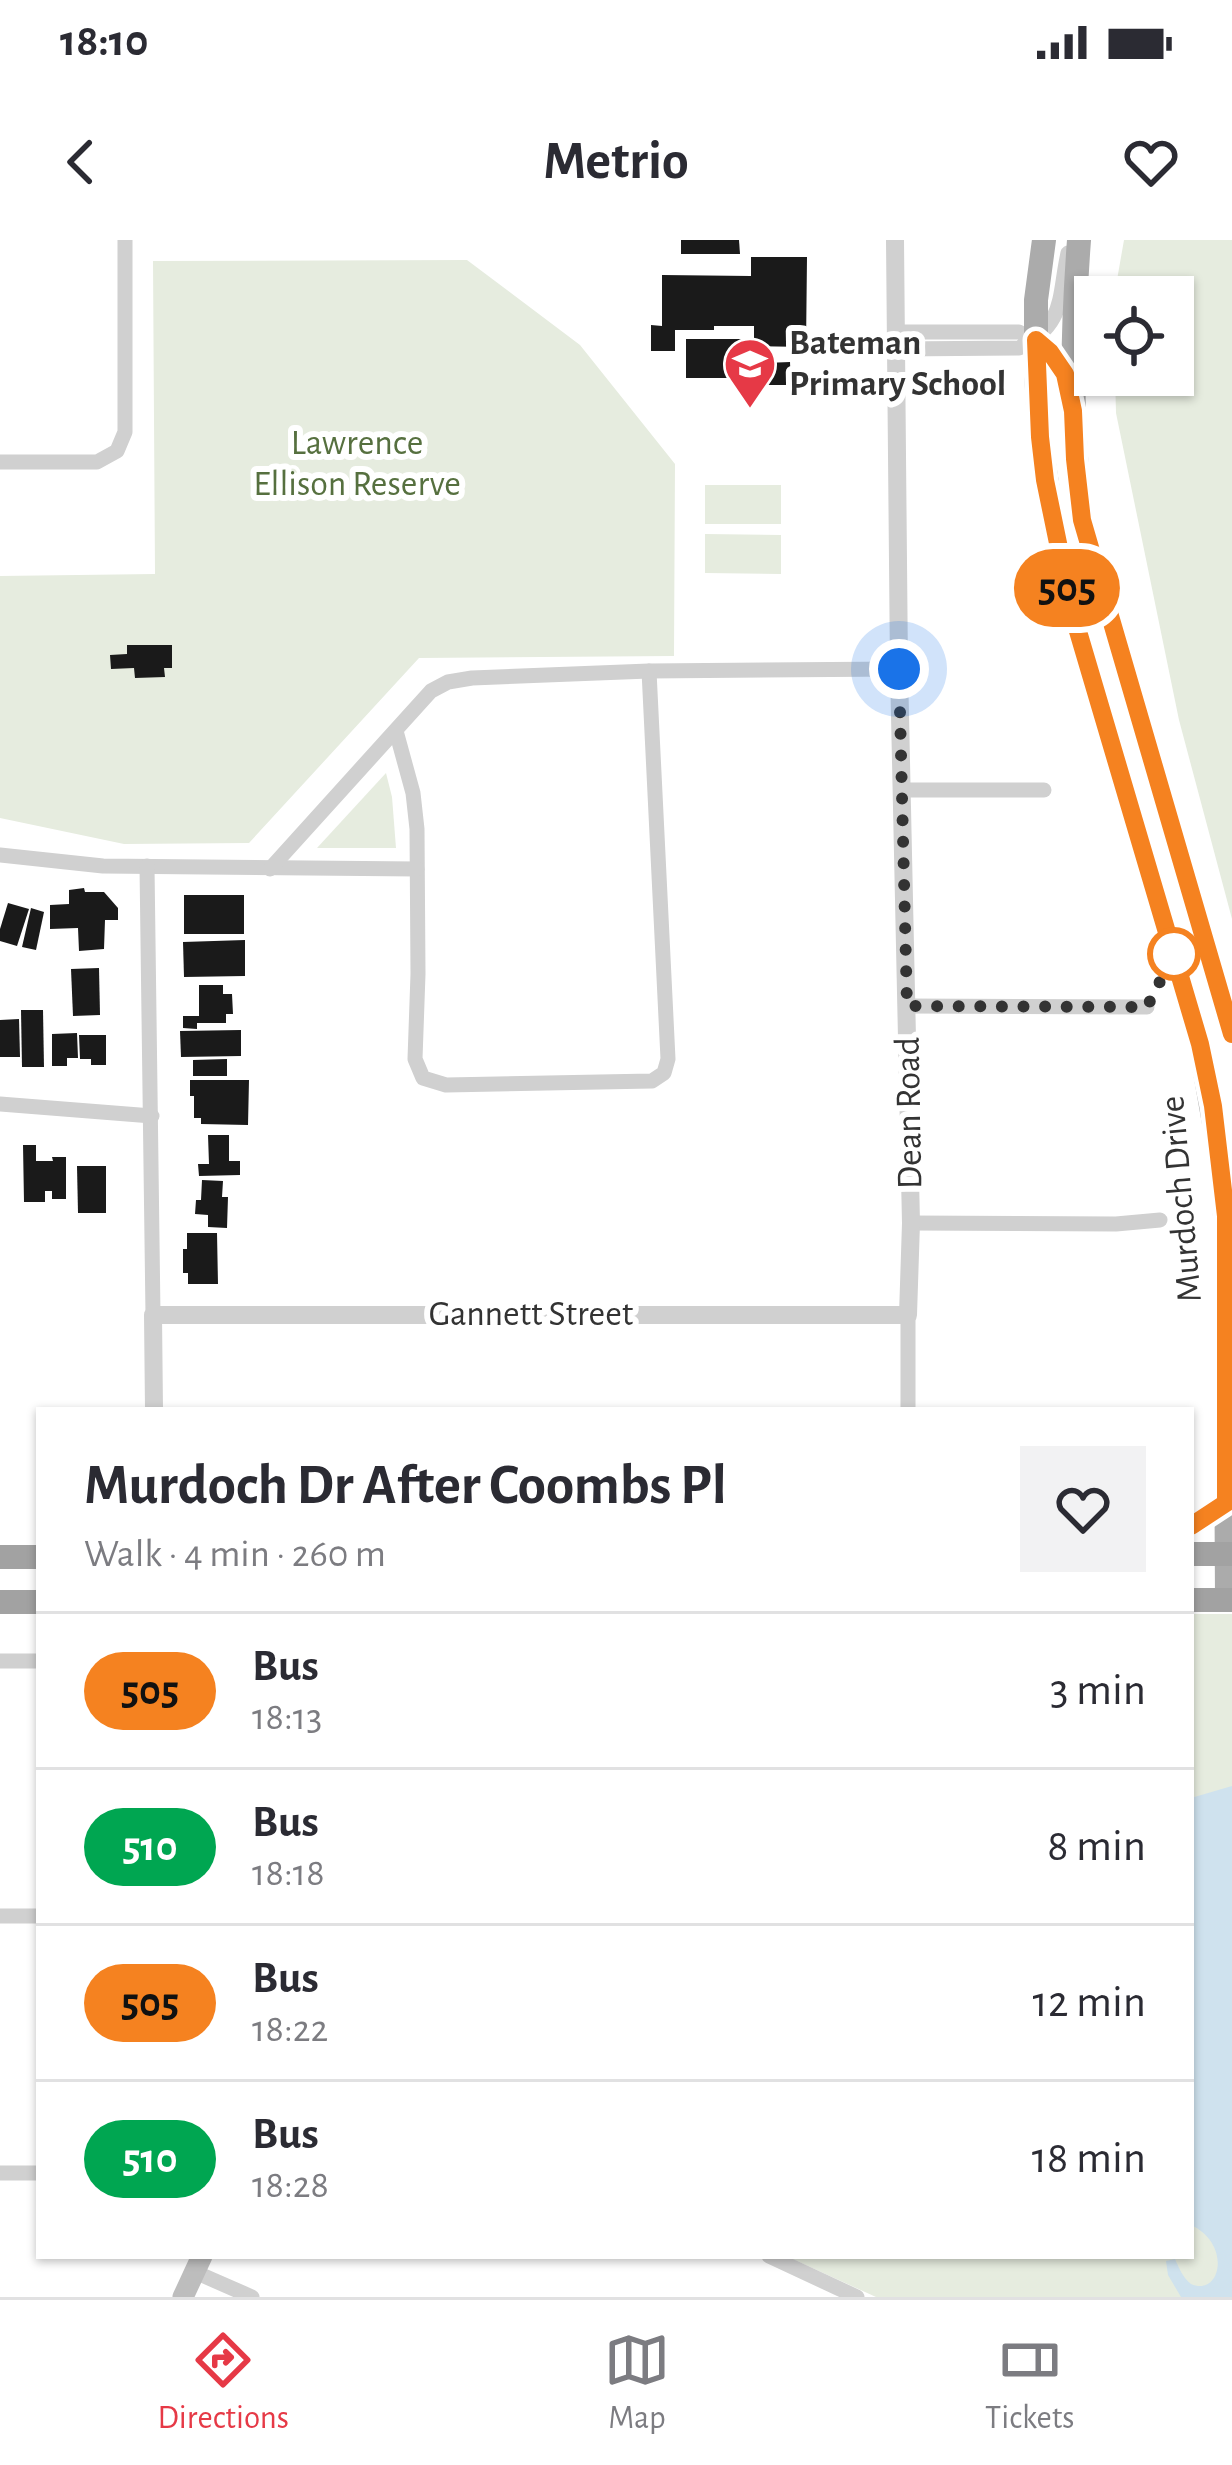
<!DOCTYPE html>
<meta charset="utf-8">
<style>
body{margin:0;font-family:"Alegreya Sans",sans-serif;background:#f2f2f3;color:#2b2b33;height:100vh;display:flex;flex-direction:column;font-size:45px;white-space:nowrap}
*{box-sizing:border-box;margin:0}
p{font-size:39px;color:#7c7c81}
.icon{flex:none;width:66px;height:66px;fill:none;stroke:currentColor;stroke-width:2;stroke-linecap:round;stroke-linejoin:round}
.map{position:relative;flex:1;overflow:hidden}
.panel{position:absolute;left:36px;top:1167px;width:1158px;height:852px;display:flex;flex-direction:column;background:#fff;border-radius:0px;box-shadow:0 3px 9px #0004}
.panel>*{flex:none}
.badge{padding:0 24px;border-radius:39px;font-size:42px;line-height:78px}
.controls{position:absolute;left:1074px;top:36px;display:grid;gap:24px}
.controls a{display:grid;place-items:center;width:120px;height:120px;border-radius:0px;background:#fff;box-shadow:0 3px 9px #0004;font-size:60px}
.you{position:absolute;width:60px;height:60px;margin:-30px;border:9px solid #fff;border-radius:50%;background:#1a73e8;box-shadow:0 0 0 18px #1a73e833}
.map>.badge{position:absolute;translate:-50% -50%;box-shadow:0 0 0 6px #fff}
.round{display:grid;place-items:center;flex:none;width:126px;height:126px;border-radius:0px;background:#f2f2f3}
.summary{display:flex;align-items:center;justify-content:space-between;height:204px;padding:0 48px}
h1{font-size:57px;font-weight:600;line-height:90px}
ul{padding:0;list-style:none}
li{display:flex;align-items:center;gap:36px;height:156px;padding:0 48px;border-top:3px solid #e1e1e2}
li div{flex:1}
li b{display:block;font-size:45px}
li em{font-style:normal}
li .badge{min-width:132px;font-weight:700;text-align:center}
.status{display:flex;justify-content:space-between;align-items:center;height:84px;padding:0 60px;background:#fff;direction:ltr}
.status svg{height:33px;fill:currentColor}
header{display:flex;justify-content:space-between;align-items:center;height:156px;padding:0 48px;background:#fff;font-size:54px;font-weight:600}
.tab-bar{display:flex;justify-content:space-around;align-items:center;height:168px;border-top:3px solid #e1e1e2;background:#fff;font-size:33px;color:#7c7c81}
.tab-bar a{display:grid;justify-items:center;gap:6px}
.tab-bar .selected{color:#e63946}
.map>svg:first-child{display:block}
.green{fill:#e6ecdf}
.water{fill:#cfe2ee}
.building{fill:#1a1a1a}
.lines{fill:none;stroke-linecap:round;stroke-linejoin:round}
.minor{stroke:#d0d0d0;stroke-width:15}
.tertiary{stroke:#d0d0d0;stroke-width:18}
.secondary{stroke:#bdbdbd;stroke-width:21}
.primary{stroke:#ababab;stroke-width:24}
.trunk{stroke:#a2a2a2;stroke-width:24}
.line-casing{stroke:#fff;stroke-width:27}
.line{stroke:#f58220;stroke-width:18}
.walk{stroke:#333;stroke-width:12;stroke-dasharray:0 21.6}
.stop-dot{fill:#fff;stroke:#f58220;stroke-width:6}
.labels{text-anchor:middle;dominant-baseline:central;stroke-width:12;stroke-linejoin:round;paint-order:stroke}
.poi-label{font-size:36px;font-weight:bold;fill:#333;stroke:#fff;text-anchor:start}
.park-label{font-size:36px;fill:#56703f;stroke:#fff}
.street-label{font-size:36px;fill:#333;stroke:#fff}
</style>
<div class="status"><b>18:10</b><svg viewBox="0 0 49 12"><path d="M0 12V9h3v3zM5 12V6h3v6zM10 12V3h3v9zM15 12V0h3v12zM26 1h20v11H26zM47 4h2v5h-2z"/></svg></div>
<header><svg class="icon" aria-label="back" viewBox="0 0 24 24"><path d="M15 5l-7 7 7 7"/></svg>Metrio<svg class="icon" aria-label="heart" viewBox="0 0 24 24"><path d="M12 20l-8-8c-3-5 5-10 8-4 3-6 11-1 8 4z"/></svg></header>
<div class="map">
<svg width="1232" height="2057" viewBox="0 0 1232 2057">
<rect width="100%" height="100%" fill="#fff"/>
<!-- green -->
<g class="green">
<path d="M1124,0h108v679l-53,-199 -63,-307 -1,-38h58v-78h-59z"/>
<path d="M467,20l113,85 95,119 -1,192 -255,2 -170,185 -125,1 -124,-26v-242l155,-2 -2,-313z"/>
<rect x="705" y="245" width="76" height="39"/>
<path d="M705,294l76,1v39l-76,-1z"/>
<path d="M386,533l6,24 4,51h-79z"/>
<path d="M1191,1374h41v683h-356l-90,-41h405z"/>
</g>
<!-- water -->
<path class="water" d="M1232,1546v511h-51l-13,-22 -2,-14 9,-2c4,9 8,19 16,25 30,13 41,-40 0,-59v-427z"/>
<!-- building -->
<g class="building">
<path d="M681,0h58l1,14h-59z"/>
<path d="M751,17h56l-1,90 -52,-1v-20h-40v4h-39v21h-24v-26l11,1v-51l89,1z"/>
<rect x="686" y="99" width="64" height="39"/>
<path d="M790,122l1,23h-26v-22z"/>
<path d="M127,405h45v23h-8l1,9 -30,1 -1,-10 -23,1 -1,-14 17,-1z"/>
<path d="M84,648l1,4h19l14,16v12h-13l-1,29 -25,2 -1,-23 -28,1v-24l19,-1v-14z"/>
<rect x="184" y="655" width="60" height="39"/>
<path d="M8,663l21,6 -12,37 -17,-5v-12z"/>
<path d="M31,668l13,4 -8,38 -14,-3z"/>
<path d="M245,700v36l-61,1 -1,-35z"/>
<path d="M99,728l1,47 -27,1 -2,-47z"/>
<path d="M199,745h24v9h9l1,20h-7v9h-29v6l-14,-1v-12h16z"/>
<path d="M21,770h22l1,57h-22z"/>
<path d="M19,779l1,38h-20v-37z"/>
<path d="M241,790v26l-60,1 -1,-26z"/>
<path d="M77,793l1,25h-11v8h-15v-32z"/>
<path d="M79,795h27v30h-15v-6h-11z"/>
<path d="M227,819v17h-34v-16z"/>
<path d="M190,840h59l-1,45 -47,-1v-6h-7v-22h-4z"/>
<path d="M208,895h21v26h11v14l-41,1 -1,-12h11z"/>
<path d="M23,905h13v16h17l-1,-4h14v42h-14v-8h-7v11h-21z"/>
<path d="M77,926h29v47h-28z"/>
<path d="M202,940l21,1 -1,16h6l-1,31 -19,-1v-12l-13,-1 1,-14h5z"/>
<path d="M187,993h30l1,51h-30v-11h-5v-24h4z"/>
</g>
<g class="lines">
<!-- minor -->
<g class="minor">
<path d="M896,92h123c25,11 42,29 49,56"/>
<path d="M897,109l122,-1c47,-24 39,-50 49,-95"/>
<path d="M0,222h97l20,-11 8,-19v-192"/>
<path d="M396,491l17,62 4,36 1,145 -3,85 8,19 23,7 206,-4 12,-8 4,-14 -19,-388"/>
<path d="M902,550h142"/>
<path d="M0,615l103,11 314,3"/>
<path d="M147,626l6,449"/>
<path d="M270,629l161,-178 17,-9 24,-4 177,-7 250,-2"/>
<path d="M907,766l240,1"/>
<path d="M0,864l152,12"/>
<path d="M911,983l205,1 44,-4"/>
<path d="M908,1075v95"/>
<path d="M0,1421h39"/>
<path d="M0,1676h39"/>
<path d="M0,1933h39"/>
<path d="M769,2016l88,41"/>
<path d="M195,2032l57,25"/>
</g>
<!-- tertiary -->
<path class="tertiary" d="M154,1170l-1,-95h755l3,-92 -12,-554 -4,-429"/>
<!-- secondary -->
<path class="secondary" d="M183,2057l19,-41"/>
<!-- primary -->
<g class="primary">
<path d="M1044,0l-8,60v74l4,63 13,87 19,87 128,433 21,119 4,53 2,384"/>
<path d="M1079,0c-7,94 -9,186 3,280l150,513"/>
</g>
<!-- trunk -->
<g class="trunk">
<path d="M1191,1286l35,-23"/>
<path d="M1191,1314h41"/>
<path d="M0,1317h39"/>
<path d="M1191,1360h41"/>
<path d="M0,1362h39"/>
</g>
</g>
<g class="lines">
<!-- line casing -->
<g class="line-casing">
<path id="line" d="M1191,1286l35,-23v-287l-13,-110 -13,-62 -128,-433 -27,-131 -5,-43 -4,-97 14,12 15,22 8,37 2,48 7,61 150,514"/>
</g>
<!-- line -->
<use href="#line" class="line"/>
<!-- walk -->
<path class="walk" d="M899,429l8,337 240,1 27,-53"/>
</g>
<!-- icons -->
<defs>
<g id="school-pin" transform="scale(2.7)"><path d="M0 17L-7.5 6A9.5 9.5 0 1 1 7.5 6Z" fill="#e63946" stroke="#fff"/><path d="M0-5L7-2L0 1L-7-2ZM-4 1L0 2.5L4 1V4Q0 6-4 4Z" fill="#fff"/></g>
</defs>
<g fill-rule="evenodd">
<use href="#school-pin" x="750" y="124"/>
</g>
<!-- markers -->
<circle class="stop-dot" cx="1174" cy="714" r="24"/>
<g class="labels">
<!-- poi labels -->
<g class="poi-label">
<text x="789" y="103">Bateman<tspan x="789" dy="41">Primary School</tspan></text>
</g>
<!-- park labels -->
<g class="park-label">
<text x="357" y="203">Lawrence<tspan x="357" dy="41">Ellison Reserve</tspan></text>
</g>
<!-- street labels -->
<g class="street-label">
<text transform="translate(909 873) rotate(-91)">Dean Road</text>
<text transform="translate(1181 959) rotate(-95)">Murdoch Drive</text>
<text x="531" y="1074">Gannett Street</text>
</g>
</g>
</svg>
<div class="controls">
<a><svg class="icon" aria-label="locate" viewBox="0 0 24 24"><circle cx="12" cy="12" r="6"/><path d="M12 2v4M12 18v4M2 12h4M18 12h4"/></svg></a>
</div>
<div class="you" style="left:899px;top:429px"></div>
<b class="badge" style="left:1067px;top:348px;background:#f58220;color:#111">505</b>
<section class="panel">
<div class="summary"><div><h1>Murdoch Dr After Coombs Pl</h1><p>Walk · 4 min · 260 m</p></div><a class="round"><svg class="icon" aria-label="heart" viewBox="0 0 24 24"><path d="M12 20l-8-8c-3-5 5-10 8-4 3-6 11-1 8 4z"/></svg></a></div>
<ul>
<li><span class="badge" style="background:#f58220;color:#111">505</span><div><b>Bus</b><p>18:13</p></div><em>3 min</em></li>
<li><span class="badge" style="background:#00a651;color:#fff">510</span><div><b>Bus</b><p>18:18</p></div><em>8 min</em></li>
<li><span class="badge" style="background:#f58220;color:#111">505</span><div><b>Bus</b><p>18:22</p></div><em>12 min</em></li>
<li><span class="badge" style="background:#00a651;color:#fff">510</span><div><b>Bus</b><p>18:28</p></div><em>18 min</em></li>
</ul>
</section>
</div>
<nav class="tab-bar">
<a class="selected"><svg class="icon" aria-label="directions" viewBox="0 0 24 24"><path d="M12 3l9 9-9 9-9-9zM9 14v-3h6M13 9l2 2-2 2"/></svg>Directions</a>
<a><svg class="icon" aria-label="map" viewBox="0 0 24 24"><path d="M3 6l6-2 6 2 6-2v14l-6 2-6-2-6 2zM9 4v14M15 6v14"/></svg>Map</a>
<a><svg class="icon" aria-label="tickets" viewBox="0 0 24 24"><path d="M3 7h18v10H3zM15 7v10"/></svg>Tickets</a>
</nav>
